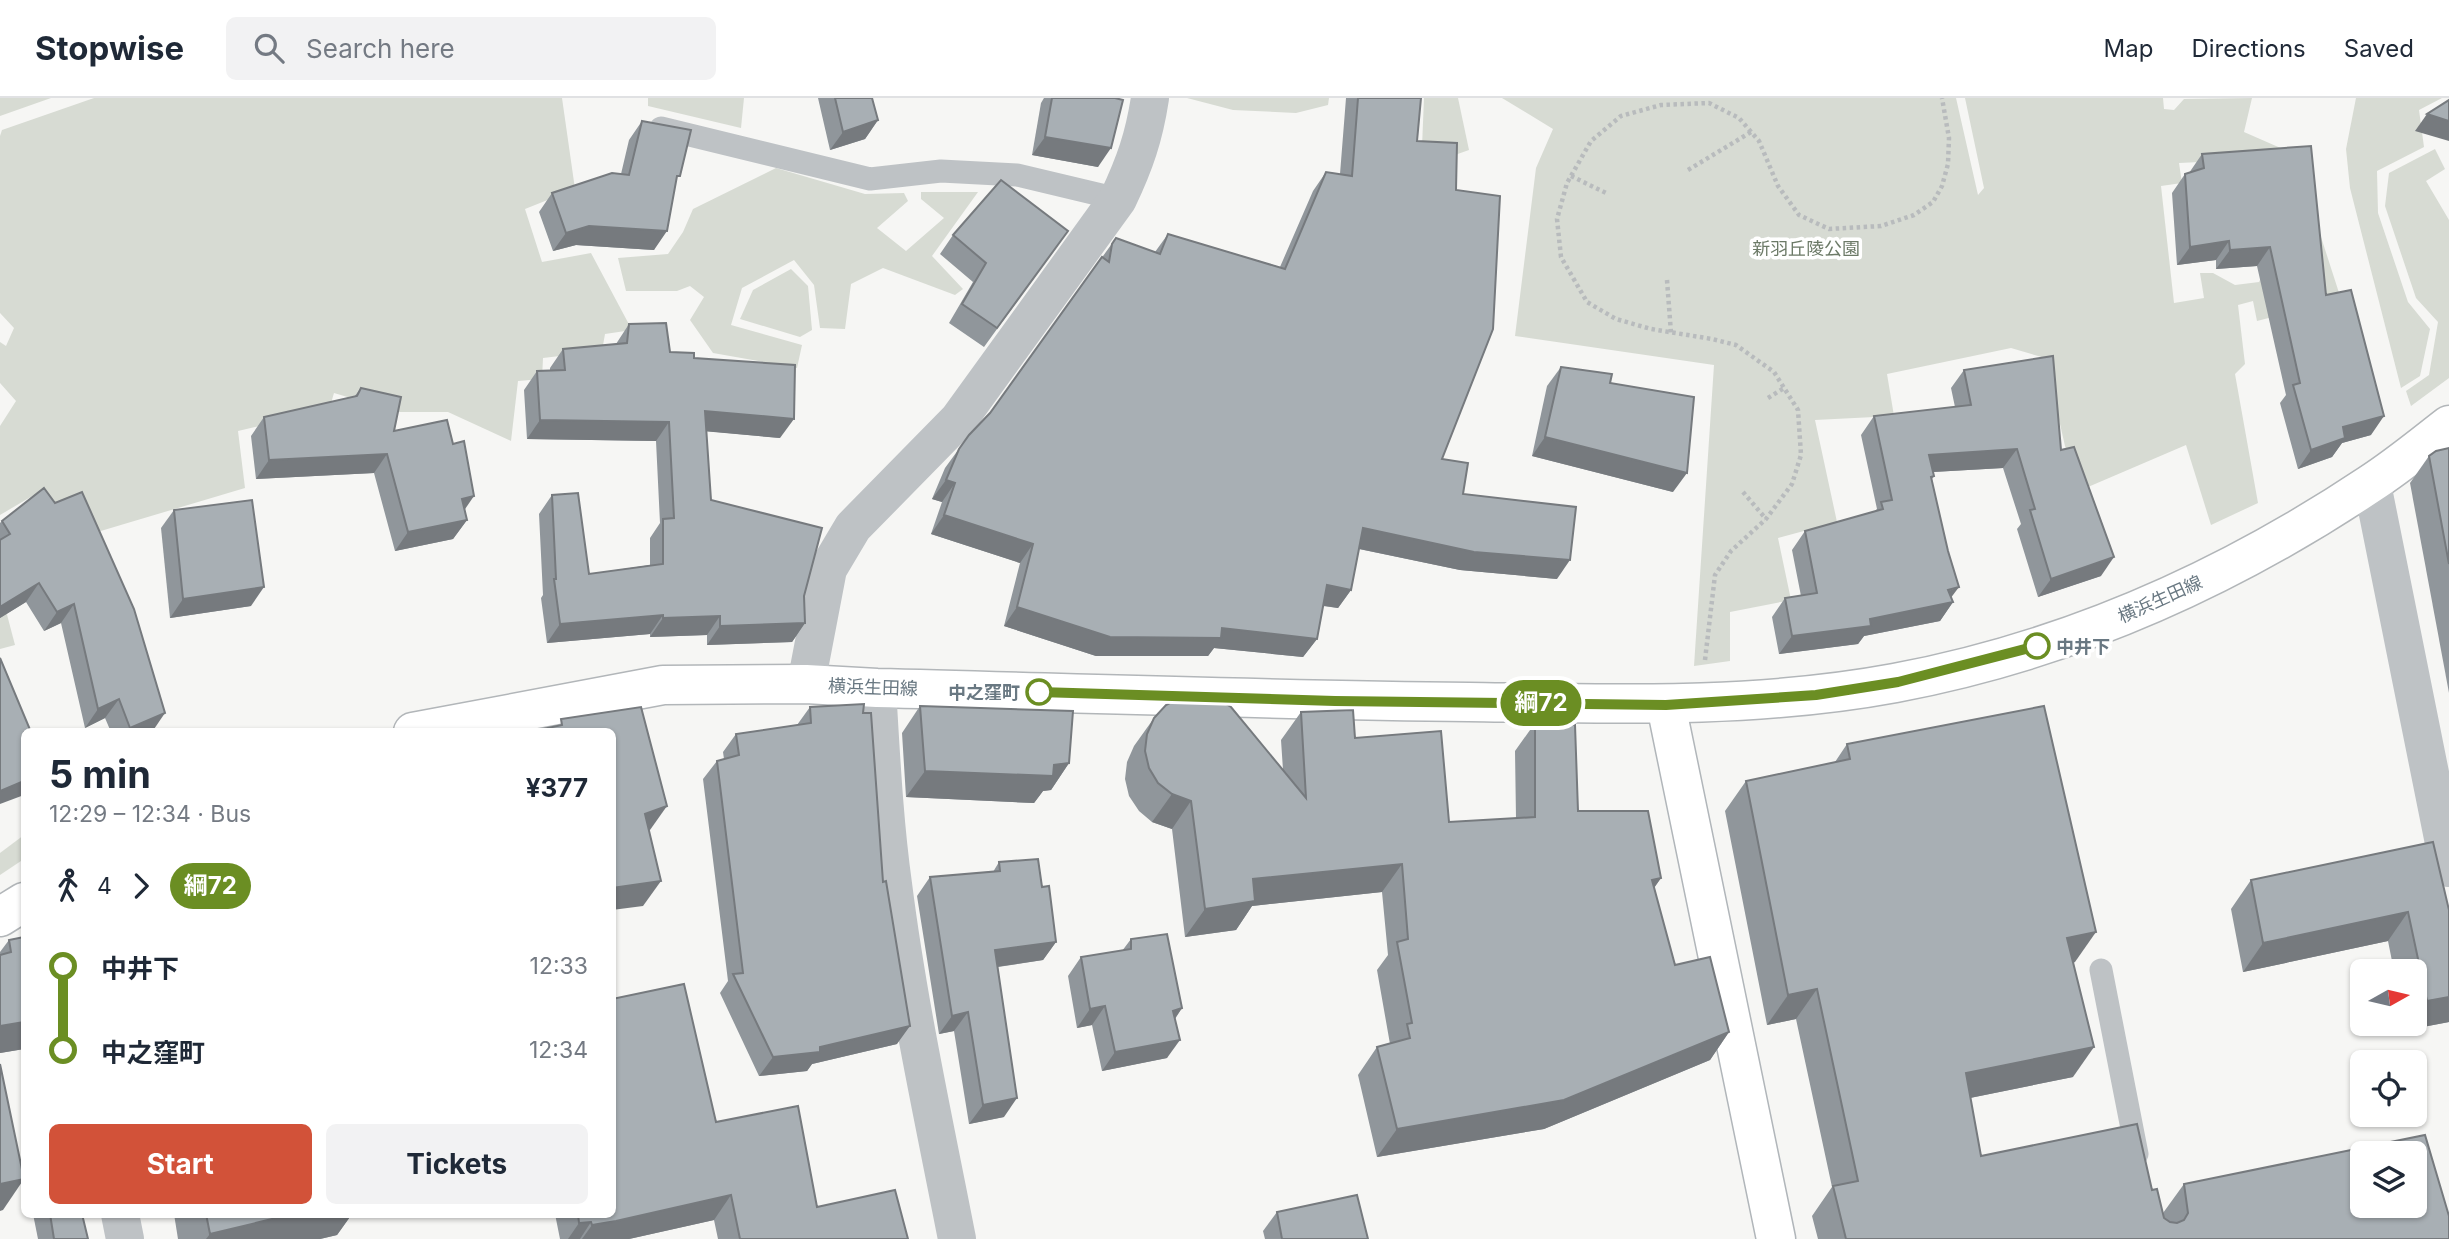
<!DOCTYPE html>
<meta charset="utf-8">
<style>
body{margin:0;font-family:Inter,"Noto Sans JP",sans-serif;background:#f2f2f3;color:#1f2937;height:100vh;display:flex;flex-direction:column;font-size:26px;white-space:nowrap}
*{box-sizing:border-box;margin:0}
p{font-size:23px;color:#747a83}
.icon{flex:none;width:38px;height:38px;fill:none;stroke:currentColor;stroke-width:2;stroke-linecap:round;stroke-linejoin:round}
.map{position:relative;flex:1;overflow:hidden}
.panel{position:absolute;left:21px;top:630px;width:595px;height:490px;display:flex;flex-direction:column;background:#fff;border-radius:10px;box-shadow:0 2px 5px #0004}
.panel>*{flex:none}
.badge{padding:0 14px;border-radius:23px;font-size:24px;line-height:46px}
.needle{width:46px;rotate:82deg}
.tools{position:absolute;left:2350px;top:861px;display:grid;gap:14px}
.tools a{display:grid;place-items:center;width:77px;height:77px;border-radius:10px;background:#fff;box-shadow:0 2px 5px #0004;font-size:35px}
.map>.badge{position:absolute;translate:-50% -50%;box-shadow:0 0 0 4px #fff}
.legs{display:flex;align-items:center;gap:10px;height:77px;padding:0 28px;font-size:23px}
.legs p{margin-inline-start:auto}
.summary{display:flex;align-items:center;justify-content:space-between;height:119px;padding:0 28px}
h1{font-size:38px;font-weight:700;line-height:52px}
.action{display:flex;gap:14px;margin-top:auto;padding:14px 28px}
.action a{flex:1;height:80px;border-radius:10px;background:#d25239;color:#fff;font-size:28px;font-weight:700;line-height:80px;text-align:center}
.action a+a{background:#f2f2f3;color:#1f2937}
ul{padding:0 28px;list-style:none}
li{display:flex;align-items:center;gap:24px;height:84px;font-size:26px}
li i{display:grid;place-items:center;width:10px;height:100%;margin:0 9px;background:currentColor}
li i::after{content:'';width:18px;height:18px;margin:-9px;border:5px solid;border-radius:50%;background:#fff}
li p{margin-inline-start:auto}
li:first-child i{background:linear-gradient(#0000 50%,currentColor 0)}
li:last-child i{background:linear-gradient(currentColor 50%,#0000 0)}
header{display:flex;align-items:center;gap:42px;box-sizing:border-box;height:98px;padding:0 35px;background:#fff;border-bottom:2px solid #e0e1e3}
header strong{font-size:33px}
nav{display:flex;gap:38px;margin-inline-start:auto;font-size:24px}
.search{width:490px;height:63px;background:#f2f2f3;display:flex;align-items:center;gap:18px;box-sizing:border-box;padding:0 24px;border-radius:10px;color:#747a83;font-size:26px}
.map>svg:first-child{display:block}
.green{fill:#d7dbd3}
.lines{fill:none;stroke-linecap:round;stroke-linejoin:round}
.secondary-casing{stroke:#b1b6ba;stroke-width:41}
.primary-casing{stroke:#b2b6b9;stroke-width:41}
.path{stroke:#b8bbbd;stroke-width:4.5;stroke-dasharray:3.5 3.5;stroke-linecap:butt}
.lane{stroke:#bec2c5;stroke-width:23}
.street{stroke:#bec2c5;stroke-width:38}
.secondary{stroke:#fff;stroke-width:38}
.primary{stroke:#fff;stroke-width:38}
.wall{fill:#90969b}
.shaded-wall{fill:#767a7e}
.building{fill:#a8afb4;stroke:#767a7e;stroke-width:2;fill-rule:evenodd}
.line-1-casing{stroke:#fff;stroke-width:16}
.line-1{stroke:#6b8e23;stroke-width:10}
.stop-1-dot{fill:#fff;stroke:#6b8e23;stroke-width:3.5}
.labels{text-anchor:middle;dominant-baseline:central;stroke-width:7;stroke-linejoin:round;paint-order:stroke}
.park-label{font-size:18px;fill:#6c7a67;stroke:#fff}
.street-label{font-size:18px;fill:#697882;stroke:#fff}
.stop-label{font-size:18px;font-weight:bold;fill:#697882;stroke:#fff;text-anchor:start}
</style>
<header>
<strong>Stopwise</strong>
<div class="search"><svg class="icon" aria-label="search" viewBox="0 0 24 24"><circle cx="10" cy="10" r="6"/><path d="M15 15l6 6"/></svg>Search here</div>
<nav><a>Map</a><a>Directions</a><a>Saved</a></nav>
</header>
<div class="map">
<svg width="2449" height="1141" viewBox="0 0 2449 1141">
<rect width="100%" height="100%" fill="#f6f6f4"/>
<!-- green -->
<g class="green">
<path d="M0,0h51l-51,18z"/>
<path d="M94,0h468l13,91 -50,20 17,53 49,-9 41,77 -27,4 -3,17 -59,7 -1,21 -24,2 -7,60 -63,-29h-50l-64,-19 -5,17 -91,21 7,57 -151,45 -47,-20 -13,-18 -34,20v-89l16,-25 -16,-18v-41l6,4 8,-18 -14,-15v-177l2,-6z"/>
<path d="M648,0h96l-3,30 -93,-22z"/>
<path d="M1187,0h142l-1,7 -32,8 -63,-3z"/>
<path d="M1424,0h34l11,52 -17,6 -30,-9z"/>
<path d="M1502,0h454l22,97 6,-7 -19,-90h198l1,11 10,1 10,-11 68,-1 -8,34 57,25 -122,6 3,20 -21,3 13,117 30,-5 -4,-25h13l22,12 24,-3 10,-20 42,-56 30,93 -84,22 -4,-20 -15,4 7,59 -10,10 23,129 -47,22 -25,-80 -105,45 -16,-44 -20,-88 -34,-10 -124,26 7,42 -79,4 22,102 -59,16 13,62 -61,12v49l-36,5 20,-301 -199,-29 21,-168 17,-39z"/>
<path d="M2356,0h86l-23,12 5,37 -47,24 1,42 30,89 22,27 -10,47 -19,12 -51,-200 -4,-39z"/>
<path d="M2435,51l10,20 -19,12 23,39v158l-38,28 -5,-15 23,-16 9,-53 -22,-24 -31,-92 4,-33z"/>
<path d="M776,70l89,26 39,-1 4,8 -31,27 29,23 38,-33 -23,-19v-7h57l-46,64 31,33 -8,6 -72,-27 -32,16 -6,45 -25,-1 -6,-43 -20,-25 -52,28 -11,37 71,20 -5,23 -84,-15 -23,-33 14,-23 -14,-11 -13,5h-51l-8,-33 50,-4 15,-22 10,-23z"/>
<path d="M791,171l17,17 4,44 -12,7 -60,-18 13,-29z"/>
<path d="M0,490l15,57 -15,4z"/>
<path d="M24,737v24l-24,16v-22z"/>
</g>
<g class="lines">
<!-- secondary casing -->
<g class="secondary-casing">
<path id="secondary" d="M1666,607l110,534"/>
</g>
<!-- primary casing -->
<g class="primary-casing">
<g id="primary">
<path d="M413,634l250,-47 143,-1 71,4c197,5 395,12 592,14 142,2 286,7 426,-19 171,-32 331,-103 475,-199 28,-18 53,-39 79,-59"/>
<path d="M0,819l24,-15"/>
</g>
</g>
<!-- path -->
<g class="path">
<path d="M1688,72l63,-38"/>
<path d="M1571,78l37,18"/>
<path d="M1667,182l4,53"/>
<path d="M1768,300l16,-10"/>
<path d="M1743,394l23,27"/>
<path d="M1705,562l10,-85 16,-24 35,-32 26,-35 9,-29 -3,-45 -24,-38 -38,-27 -24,-6 -61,-10 -35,-10 -29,-17 -26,-45 -4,-38 10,-36 24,-42 30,-25 40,-11 48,-2 30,15 20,23 19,45 21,29 30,14 52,-3 33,-11 19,-13 9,-16 6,-22 1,-26 -7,-40"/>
</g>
<!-- lane -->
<g class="lane">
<path d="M661,30l209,51 71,-8 76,4 101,24"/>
<path d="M2101,872l36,184"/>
</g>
<!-- street -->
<g class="street">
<path d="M2372,386l77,384"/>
<path d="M806,586l22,-115 25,-42 106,-108 159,-220c17,-36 26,-62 32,-101"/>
<path d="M877,590c4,65 7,131 16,196 15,119 41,237 64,355"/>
<path d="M120,1116l5,25"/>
</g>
<!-- secondary -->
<use href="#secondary" class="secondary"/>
<!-- primary -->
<use href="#primary" class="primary"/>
</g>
<!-- wall -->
<g class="wall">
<path d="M818,0h54l6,22 -13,19 -35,11z"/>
<path d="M1044,0h71l-17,69 -66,-12 9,-52z"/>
<path d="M1346,0h75l-4,43 25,318 21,35 94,85 -97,-9 -101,-21 -8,41 -13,18 -15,-2 -6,33 -14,18 -89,-9 -6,8h-112l-92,-30 16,-63 -89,-29 11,-32 -10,-3 13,-31 24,-33 21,-22 126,-175 39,14 13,-18 112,33 33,-76 13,-19 14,2z"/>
<path d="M642,23l34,61 -22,68 -78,-5 -23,6 -14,-39 13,-19 69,-19 8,-34z"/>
<path d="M2202,56l124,141 45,140 -29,8 -10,14 -34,12 -18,-66 6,-8 -29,-129 -41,3v-9l-39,5 -5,-72 13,-19 4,-1z"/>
<path d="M1068,133l-84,116 -35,-24 24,-41 -33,-28 13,-19z"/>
<path d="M629,226l41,28 24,6 86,80 -74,-7 5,69 93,96 1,27 -13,19 -85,3v-10l-57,2v-3l-103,9 -6,-45 2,-3 -4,-81 13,-19 37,79 61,-9v-27l10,-15 -4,-82 -129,-2 -3,-49 13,-19 13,-1v-2l13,-19 53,-5z"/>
<path d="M1561,269l49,16 63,109 -141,-36 15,-70z"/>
<path d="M1964,272l97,80 40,126 -63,21 -21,-68 4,-5 -18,-56 -70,4 1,4 -2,3 19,119 2,4 -13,19 -76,15 -6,8 -79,10 -7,-37 13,-19 16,-2 -9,-46 13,-19 70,-20 2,-2 -16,-74 13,-19 81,-9 -4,-19z"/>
<path d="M361,290l33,43 70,78 3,11 -14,19 -58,12 -21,-78 -118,6 -5,-43 13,-19 90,-20z"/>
<path d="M2449,350v245l-39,-210 19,-27z"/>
<path d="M44,390l108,244h-41l-6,-14 -20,10 -24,-105 -17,8 -18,-29 -26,16v-95l2,-2z"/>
<path d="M174,412l77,96 -81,12 -9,-90z"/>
<path d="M920,608l149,57 -18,27 -8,1 -9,12 -128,-6 -4,-64z"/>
<path d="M810,609l53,6 20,169 14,162 -85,20 -5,7 -48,5 -39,-83 8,-12 -25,-202 14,-18 7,-2 -1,-7 13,-18 61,-9z"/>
<path d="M1301,614l54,26 94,84 67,-4 -1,-67 20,-28 43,88 83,67 -7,10 21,77 54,67 -19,28 -166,69 -167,28 -19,-82 19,-28 13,-3 -13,-74 11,-15 -6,-63 -130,14 -16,24 -51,7 -13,-108 -20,-7 -13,-11 -10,-15 -4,-17 2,-17 7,-16 20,-28 129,52 -2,-30z"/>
<path d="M1847,646l228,218 -2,1v114l-103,21 11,58 171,34 11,23 21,-29 265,55h-631l-6,-23 20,-29 -36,-168 -29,6 -42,-214 21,-30 89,-19z"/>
<path d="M999,764l43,25 14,55 -13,18 -45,7 6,150 -35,7 -15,-93 -15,3 -22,-138 13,-19 63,-5z"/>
<path d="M2251,782l198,30v112l-42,8 -1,-6h9v-53h-21l-6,-30 -145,31 -12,-63z"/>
<path d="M24,839v112l-24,4v-101l9,-12z"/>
<path d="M1131,841l51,69 -7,11 -8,39 -65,13 -10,-46 -15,3 -9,-52 13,-19 41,-6z"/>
<path d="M716,1024l101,85 91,32h-190l-4,-19 -85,19h-69l-5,-25h57z"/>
<path d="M1277,1114l91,27h-103l-2,-8z"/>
<path d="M33,1116h49l6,25h-50z"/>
<path d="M174,1116h178l-15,21 -17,4h-142z"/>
</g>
<!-- shaded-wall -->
<g class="shaded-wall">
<path d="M2427,16l22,7v20l-34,-10z"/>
<path d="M878,22l-13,19 -35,11 13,-18z"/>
<path d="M1045,39l66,11 -13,19 -66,-12z"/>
<path d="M589,128l78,5 -13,19 -78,-5 -23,6 13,-18z"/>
<path d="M2229,143l-13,19 -39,5 13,-18z"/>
<path d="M2270,149l-13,19 -41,3 14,-19z"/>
<path d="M705,313l89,8 -14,19 -89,-8z"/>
<path d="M2384,318l-13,19 -29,8 -10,14 -34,12 13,-19 32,-23z"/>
<path d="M540,322l129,2 -13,19 -129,-2z"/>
<path d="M1545,339l142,36 -14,19 -141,-36z"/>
<path d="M2017,351l-14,19 -88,5 14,-18z"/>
<path d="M387,356l-13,19 -118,6 13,-19z"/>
<path d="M946,382l9,3 -13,19 -10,-3z"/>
<path d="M474,398l-13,19 1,-16z"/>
<path d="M944,417l89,29 -13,19 -89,-29z"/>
<path d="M467,422l-14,19 -58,12 13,-19z"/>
<path d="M1363,430l207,32 -13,19 -97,-9 -110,-23z"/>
<path d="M2114,459l-13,19 -63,21 13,-18z"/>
<path d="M39,485l-13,19 -26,16v-11z"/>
<path d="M1327,487l24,5 -13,18 -25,-4z"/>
<path d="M264,489l-13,19 -81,12 13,-19z"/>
<path d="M1959,489l-12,16 6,-1 -13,19 -76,15 -6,8 -79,10 13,-18 78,-17z"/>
<path d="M74,506l-13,19 -17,8 13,-19z"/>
<path d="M1017,509l205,21 95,11 -14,18 -89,-9 -6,8h-112l-92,-30z"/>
<path d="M663,517l-13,19 -103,9 13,-19z"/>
<path d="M720,518l-13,19 -57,2 13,-19z"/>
<path d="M805,525l-13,19 -85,3 13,-19z"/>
<path d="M119,601l-14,19 -20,10 13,-19z"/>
<path d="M165,615l-13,19h-24l2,-4z"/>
<path d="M1069,665l-18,27 -8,1 -9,12 -128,-6 19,-26z"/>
<path d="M24,683v14l-24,9v-13z"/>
<path d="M1172,696l19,7 -19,28 -20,-7z"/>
<path d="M667,708l-17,24 -22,8 17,-24z"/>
<path d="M1402,766l-20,28 -130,14 -16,24 -51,7 20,-28 48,-30z"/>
<path d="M1661,780l-20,28 11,-26z"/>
<path d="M661,783l-18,25 -31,4v-22z"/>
<path d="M2408,814l-20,29 -145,31 20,-29z"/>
<path d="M2096,834l-21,30 -29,6 21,-30z"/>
<path d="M1056,844l-13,18 -61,9 13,-19z"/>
<path d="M1817,891l-21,30 -29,6 21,-30z"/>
<path d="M2449,899v25l-42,8 4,-6h4v-6l12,-17z"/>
<path d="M1105,908l-13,19 -15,3 13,-19z"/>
<path d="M1182,910l-13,19 4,-16z"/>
<path d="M968,914l-14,19 -15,3 13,-18z"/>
<path d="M24,924v27l-24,4v-27z"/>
<path d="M910,928l-13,18 -85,20 -5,7 -48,5 14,-19z"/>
<path d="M1729,934l-19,28 -166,69 -167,28 20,-28z"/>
<path d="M1180,942l-13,18 -65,13 13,-19z"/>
<path d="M2094,949l-21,30 -128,26 21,-30z"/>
<path d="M1017,1000l-13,19 -35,7 14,-19z"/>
<path d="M24,1081l-21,31 -3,1v-27z"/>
<path d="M731,1097l-17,25 -85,19h-47l10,-14z"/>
<path d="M293,1116h59l-15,21 -17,4h-114l4,-5z"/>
<path d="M591,1124l-11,17h-12l11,-16z"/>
</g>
<!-- building -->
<g class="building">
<path d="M835,0h37l6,22 -35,12z"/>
<path d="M1052,0h63l8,2 -12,48 -66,-11z"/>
<path d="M1358,0h63l-4,43 40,2 -1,47 44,6 -7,133 -51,130 26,4 -5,31 113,13 -6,53 -96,-8 -111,-24 -12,62 -24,-5 -10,54 -95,-11 -1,10 -111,-1 -93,-30 16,-63 -89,-29 11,-32 -9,-3 13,-31 10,-14 21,-22 112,-156 7,5 3,-18 4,-6 44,16 8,-20 117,35 41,-97 26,4z"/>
<path d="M2449,2v21l-22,-7z"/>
<path d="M642,23l49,9 -11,46h-3l-10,55 -78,-5 -23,7 -14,-40 60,-20 17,2z"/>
<path d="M2311,48l15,149 25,-5 33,126 -41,11 2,11 -34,12 -18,-65 7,-2 -30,-136 -40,3 -1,-9 -39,6 -5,-73 19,-6 -2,-14z"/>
<path d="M1001,82l67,51 -71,97 -35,-24 24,-41 -33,-28z"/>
<path d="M666,225l4,29 24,1v5l101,7 -1,54 -89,-8 6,89 111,28 -18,68 1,27 -85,3v-10l-57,2v-3l-103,9 -6,-45h2l-4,-84 26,-2 11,81 74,-10v-45l11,-1 -5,-96 -129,-2 -3,-49 28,-1 -2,-21 64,-6 2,-19z"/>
<path d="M2053,258l8,94 13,-3 40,110 -63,22 -21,-69 5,-1 -18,-60 -88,6 5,21 -3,1 17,74 11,36 -11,3 5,12 -83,17 1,7 -79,10 -7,-38 32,-5 -12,-62 78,-22 -2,-7 11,-2 -18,-84 97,-11 -7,-35z"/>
<path d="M1561,269l51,7 -2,9 84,14 -7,76 -142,-36z"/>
<path d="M361,290l40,9 -7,34 53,-11 6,24 11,-3 10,55 -12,3 5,21 -59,12 -21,-78 -118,6 -5,-43 93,-21z"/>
<path d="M2449,350v116l-20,-108 7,-5z"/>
<path d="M44,390l11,15 27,-11 52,117 31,104 -35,15 -11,-29 -21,10 -24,-105 -17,8 -18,-29 -39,24v-67l10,-6 -8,-13z"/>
<path d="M252,402l12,87 -81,12 -9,-89z"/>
<path d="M0,560l31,74h-7v49l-24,10z"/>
<path d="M1199,597l17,3 15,9 75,91 -5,-86 52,-2 2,28 86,-7 8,91 86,-5v-94l40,2 3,86h70l13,67 -9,2 23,85 35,-8 19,75 -165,68 -167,29 -20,-82 33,-9 -3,-14 5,-1 -15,-81 11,-3 -6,-75 -149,15 2,22 -50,8 -14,-108 -19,-7 -14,-11 -9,-15 -4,-17 2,-17 7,-16 12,-13 15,-8z"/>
<path d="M864,606l-1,9h8l12,169 3,-1 24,145 -90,21v5l-47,5 -40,-83 10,-1 -26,-212 22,-6 -3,-21 75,-11 -1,-16z"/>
<path d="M920,608l153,5 -4,52 -15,2 -1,11 -128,-5z"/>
<path d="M2044,608l52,226 -29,6 27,109 -128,26 15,83 156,-32 15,66 5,-1 7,29 6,4 7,1 7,-3 4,-7 -4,-29 241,-49 24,81v23h-603l-13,-53 25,-5 -41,-192 -29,6 -42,-214 104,-22 -3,-15zM2362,1055h53v53h-53z"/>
<path d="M641,609l26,99 -22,8 16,67 -49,7v-156h-68l-1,-3 19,-4 -1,-6z"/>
<path d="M2433,744l16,68v87l-22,4 -19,-89 -145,31 -12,-63z"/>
<path d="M1038,761l4,28 7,-1 7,56 -61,8 22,148 -34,7 -15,-93 -16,4 -22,-139 70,-6 -1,-9z"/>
<path d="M1167,836l15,74 -9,3 7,29 -65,12 -10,-46 -15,3 -9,-52 50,-8v-10z"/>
<path d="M24,839v85l-24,4v-71l11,-3 -2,-12z"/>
<path d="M684,886l32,138 82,-16 19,101 78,-17 13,49h-168l-9,-44 -115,26 -24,4 -1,-3 -12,1 -1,-9h34v-215z"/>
<path d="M0,966l24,115 -24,5z"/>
<path d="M1357,1097l11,44h-86l-5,-27z"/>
<path d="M50,1116h32l6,25h-34z"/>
<path d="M206,1116h87l-83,20z"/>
</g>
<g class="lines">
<!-- line-1 casing -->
<g class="line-1-casing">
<path id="line-1" d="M1039,594l296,9 331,4 150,-10 82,-13 139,-36"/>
</g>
<!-- line-1 -->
<use href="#line-1" class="line-1"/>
</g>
<!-- markers -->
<g class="stop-1-dot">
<circle cx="2037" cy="548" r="12"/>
<circle cx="1039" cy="594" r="12"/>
</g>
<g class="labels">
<!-- park labels -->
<g class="park-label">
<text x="1806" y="150">新羽丘陵公園</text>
</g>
<!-- street labels -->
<g class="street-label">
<text transform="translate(2160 501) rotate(-24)">横浜生田線</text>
<text transform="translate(873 589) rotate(2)">横浜生田線</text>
</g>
<!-- stop labels -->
<g class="stop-label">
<text x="2056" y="548">中井下</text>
<text x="1020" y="594" text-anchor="end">中之窪町</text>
</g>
</g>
</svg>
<div class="tools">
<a><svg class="needle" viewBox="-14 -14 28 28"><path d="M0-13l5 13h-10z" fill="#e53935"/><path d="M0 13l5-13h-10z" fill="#747a83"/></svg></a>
<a><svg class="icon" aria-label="locate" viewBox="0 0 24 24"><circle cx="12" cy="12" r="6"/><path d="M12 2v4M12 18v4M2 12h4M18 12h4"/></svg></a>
<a><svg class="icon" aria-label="layers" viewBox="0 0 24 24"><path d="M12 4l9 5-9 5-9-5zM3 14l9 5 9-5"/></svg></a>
</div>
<b class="badge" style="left:1541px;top:605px;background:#6b8e23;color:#fff">綱72</b>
<section class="panel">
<div class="summary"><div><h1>5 min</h1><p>12:29 – 12:34 · Bus</p></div><b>¥377</b></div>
<div class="legs"><svg class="icon" aria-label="walk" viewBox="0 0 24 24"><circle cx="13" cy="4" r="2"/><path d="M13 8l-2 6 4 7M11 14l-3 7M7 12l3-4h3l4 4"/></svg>4<svg class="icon" aria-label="forward" viewBox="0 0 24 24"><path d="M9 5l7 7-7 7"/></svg><b class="badge" style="background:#6b8e23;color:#fff">綱72</b></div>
<ul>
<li><i style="color:#6b8e23"></i><b>中井下</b><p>12:33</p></li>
<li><i style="color:#6b8e23"></i><b>中之窪町</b><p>12:34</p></li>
</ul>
<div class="action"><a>Start</a><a>Tickets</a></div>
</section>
</div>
